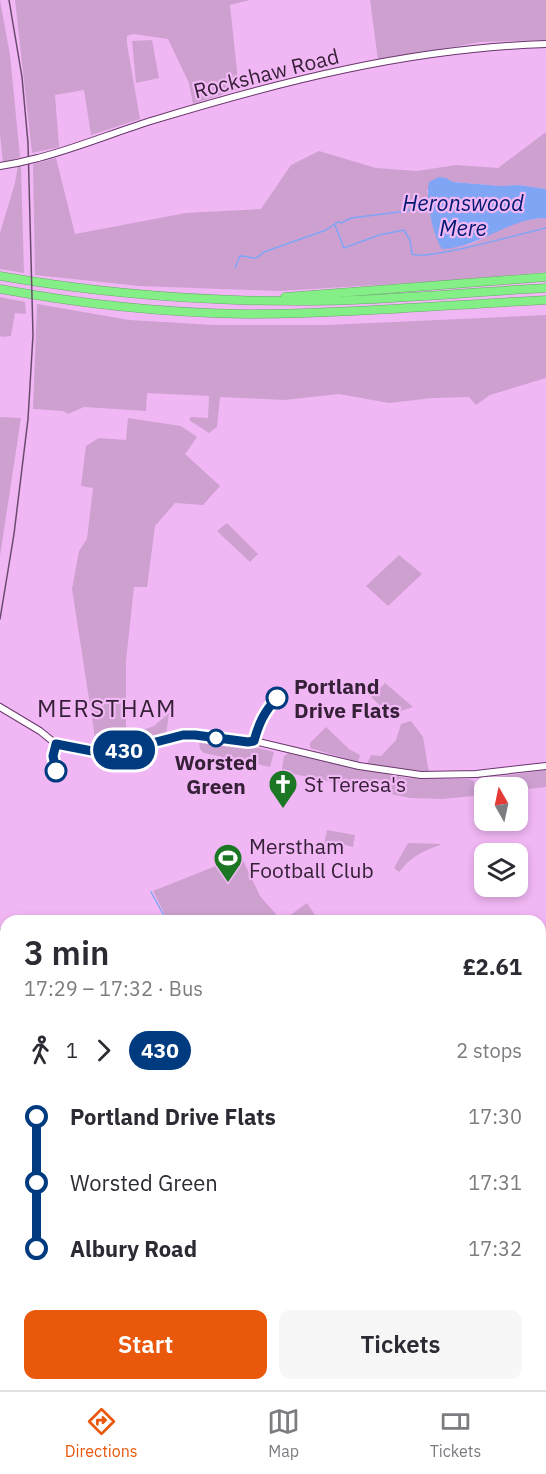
<!DOCTYPE html>
<meta charset="utf-8">
<style>
body{margin:0;font-family:"IBM Plex Sans",sans-serif;background:#f7f7f7;color:#2b2b33;height:100vh;display:flex;flex-direction:column;font-size:22px;white-space:nowrap}
*{box-sizing:border-box;margin:0}
p{font-size:20px;color:#7c7c81}
.icon{flex:none;width:33px;height:33px;fill:none;stroke:currentColor;stroke-width:2;stroke-linecap:round;stroke-linejoin:round}
.map{position:relative;flex:1;overflow:hidden}
.panel{position:absolute;left:0px;top:915px;width:546px;height:476px;display:flex;flex-direction:column;background:#fff;border-radius:18px 18px 0 0;box-shadow:0 3px 9px #0003}
.panel>*{flex:none}
.badge{padding:0 12px;border-radius:20px;font-size:21px;line-height:39px}
.needle{width:39px;rotate:351deg}
.tools{position:absolute;left:474px;top:777px;display:grid;gap:12px}
.tools a{display:grid;place-items:center;width:54px;height:54px;border-radius:12px;background:#fff;box-shadow:0 3px 9px #0003;font-size:30px}
.map>.badge{position:absolute;translate:-50% -50%;box-shadow:0 0 0 3px #fff}
.legs{display:flex;align-items:center;gap:9px;height:66px;padding:0 24px;font-size:20px}
.legs p{margin-inline-start:auto}
.overview{display:flex;align-items:center;justify-content:space-between;height:102px;padding:0 24px}
h1{font-size:33px;font-weight:600;line-height:45px}
.button{display:flex;gap:12px;margin-top:auto;padding:12px 24px}
.button a{flex:1;height:69px;border-radius:12px;background:#ea580c;color:#fff;font-size:24px;font-weight:600;line-height:69px;text-align:center}
.button a+a{background:#f7f7f7;color:#2b2b33}
ul{padding:0 24px;list-style:none}
li{display:flex;align-items:center;gap:21px;height:66px;font-size:22px}
li i{display:grid;place-items:center;width:9px;height:100%;margin:0 8px;background:currentColor}
li i::after{content:'';width:15px;height:15px;margin:-8px;border:4px solid;border-radius:50%;background:#fff}
li p{margin-inline-start:auto}
li:first-child i{background:linear-gradient(#0000 50%,currentColor 0)}
li:last-child i{background:linear-gradient(currentColor 50%,#0000 0)}
.menu{display:flex;justify-content:space-around;align-items:center;height:84px;border-top:2px solid #e1e1e2;background:#fff;font-size:16px;color:#7c7c81}
.menu a{display:grid;justify-items:center;gap:3px}
.menu .selected{color:#ea580c}
.map>svg:first-child{display:block}
.green{fill:#cda0d0}
.water{fill:#80a5f5}
.lines{fill:none;stroke-linecap:round;stroke-linejoin:round}
.stream{stroke:#80a5f5;stroke-width:1.5}
.secondary-casing{stroke:#68366c;stroke-width:8}
.highway-casing{stroke:#69a76b;stroke-width:9}
.secondary{stroke:#fff;stroke-width:6}
.highway{stroke:#84ef86;stroke-width:8}
.rail{stroke:#6a4a6c;stroke-width:1.5}
.secondary-bridge-casing{stroke:#68366c;stroke-width:8;stroke-linecap:butt}
.secondary-bridge{stroke:#fff;stroke-width:6}
.line-1-casing{stroke:#fff;stroke-width:14}
.line-1{stroke:#003b80;stroke-width:9}
.stop-1-dot{fill:#fff;stroke:#003b80;stroke-width:3}
.labels{text-anchor:middle;dominant-baseline:central;stroke-width:4.5;stroke-linejoin:round;paint-order:stroke}
.street-label{font-size:21px;fill:#362038;stroke:#f1b7f4}
.stop-label{font-size:21px;font-weight:bold;fill:#362038;stroke:#f1b7f4;text-anchor:start}
.poi-label{font-size:21px;fill:#362038;stroke:#f1b7f4;text-anchor:start}
.water-label{font-size:22px;font-style:italic;fill:#021973;stroke:#f1b7f4}
.quarter-label{font-size:24px;letter-spacing:1.5px;fill:#362038;stroke:#f1b7f4}
</style>
<div class="map">
<svg width="546" height="1390" viewBox="0 0 546 1390">
<rect width="100%" height="100%" fill="#f1b7f4"/>
<!-- green -->
<g class="green">
<path d="M0,0l10,55 10,102 -17,6 -3,-29z"/>
<path d="M15,0h235l-20,5 9,84 -46,15 -4,-21 -21,-44 -35,-5 -6,2v8l13,75 -49,16 -7,-45 -29,5 4,52 -27,6z"/>
<path d="M370,0h176v40l-65,2 -103,18z"/>
<path d="M152,40l7,38 -23,5 -4,-42z"/>
<path d="M546,132v57l-27,-4 -19,1 -47,-4 -26,8 12,54c28,11 50,-12 74,-21 11,-3 22,-5 33,-5v54l-86,8 -181,11 -140,-5 -104,-11 -2,-111 23,-6 19,76 111,-21 75,-4 30,-44 28,-14 57,17 41,3 39,-6 42,3z"/>
<path d="M18,165l3,2 3,106 -24,-4v-36l15,-50z"/>
<path d="M0,297l25,5 1,12 -11,-1 -4,23 -10,1 -1,-2z"/>
<path d="M37,304l92,16 85,5h113l219,-10v63l-56,17 -14,10 -7,-8 -36,1 -44,5 -50,-9 -55,6 -64,-3 -3,30 -8,6 -20,-13 2,-3 17,1 1,-22 -62,-3 -1,18 -62,-4 -16,7 -5,-3 -30,-2z"/>
<path d="M0,417l21,1 -21,138z"/>
<path d="M128,418l53,8 16,11 -12,17 35,32 -17,19 -28,-2 -20,23 -8,61h-13l-8,74v68l2,6 26,-9 15,-13 -3,23 -54,13h-17l-1,-18 -22,-142 7,-38 8,-12 6,-51 -12,-2 5,-40 13,-8 27,2z"/>
<path d="M227,523l31,31 -8,8 -33,-31z"/>
<path d="M399,555l23,19 -34,32 -22,-20z"/>
<path d="M385,683l28,24 -28,9 1,-5 -15,-14z"/>
<path d="M411,721l12,16 6,36 -62,-9 4,-9 10,1 15,-16 5,-16z"/>
<path d="M326,727l23,22 11,6 -2,7 -48,-14v-5z"/>
<path d="M202,741l44,4 28,7 -4,15 -66,-14 -4,-4 -1,-6z"/>
<path d="M289,753l117,25 63,1 5,2 1,12 -1,3 -32,3 -32,-1 -126,-26 -2,-3 2,-13z"/>
<path d="M546,770v17l-28,3v-2h-34v6l-3,-1 -1,-12 2,-2z"/>
<path d="M327,830l28,5 -2,12 -16,-4 -13,1z"/>
<path d="M408,843l32,1v1c-18,6 -29,12 -41,27l-5,-4z"/>
<path d="M241,856l19,40 22,25 25,-18 12,18h-151l-15,-30z"/>
<path d="M546,973v64l-6,1v-63z"/>
<path d="M6,1017v46l-6,3v-45z"/>
<path d="M540,1050h6v102l-6,-3z"/>
</g>
<!-- water -->
<g class="water">
<path d="M439,177l7,1 7,4 47,4 19,-1 27,4v29c-38,0 -66,30 -104,31 -9,-14 -17,-50 -13,-67z"/>
<path d="M540,1288h6v102h-91l2,-5 83,-1z"/>
</g>
<g class="lines">
<!-- stream -->
<g class="stream">
<path d="M335,225l9,23 35,-13 25,-5 6,10 2,14c15,7 111,-21 134,-26"/>
<path d="M235,268l5,-12c14,0 12,7 24,-4l62,-22 12,-8 3,1 10,-5 56,-7 16,-8 6,1"/>
<path d="M151,892l16,29"/>
<path d="M540,1251h6"/>
<path d="M0,1285l6,2"/>
<path d="M135,1384l5,6"/>
<path d="M417,1390l4,-6"/>
</g>
<!-- secondary casing -->
<g class="secondary-casing">
<g id="secondary">
<path d="M38,158c39,-10 77,-26 116,-38 128,-39 258,-72 392,-76"/>
<path d="M0,166l17,-3"/>
<path d="M0,707l40,24 16,13 30,8h31l66,-17h12l53,7 6,-1 105,25 62,9 55,-1 70,-8"/>
<path d="M0,933l6,14"/>
<path d="M0,1070l6,-3"/>
<path d="M193,1384l6,6"/>
</g>
</g>
<!-- highway casing -->
<g class="highway-casing">
<g id="highway">
<path d="M0,276c103,18 209,26 314,25 77,-1 155,-9 232,-13"/>
<path d="M0,289c81,15 163,24 245,25 100,0 201,-9 301,-14"/>
<path d="M285,297l261,-20"/>
</g>
</g>
<!-- secondary -->
<use href="#secondary" class="secondary"/>
<!-- highway -->
<use href="#highway" class="highway"/>
<!-- rail -->
<path class="rail" d="M0,619l14,-85 14,-115 5,-84 -5,-192 -6,-66 -13,-77"/>
<!-- secondary-bridge casing -->
<g class="secondary-bridge-casing">
<path id="secondary-bridge" d="M17,163l21,-5"/>
</g>
<!-- secondary-bridge -->
<use href="#secondary-bridge" class="secondary-bridge"/>
</g>
<g class="lines">
<!-- line-1 casing -->
<g class="line-1-casing">
<path id="line-1" d="M56,771l-3,-15 3,-12 41,8h20l66,-17h12l53,7 6,-1c5,-18 10,-29 23,-43"/>
</g>
<!-- line-1 -->
<use href="#line-1" class="line-1"/>
</g>
<!-- icons -->
<defs>
<g id="church-pin" transform="scale(1.5)"><path d="M0 17L-7.5 6A9.5 9.5 0 1 1 7.5 6Z" fill="#1c7725" stroke="#f1b7f4"/><path d="M-1.2-6h2.4v3.5h3.3v2.4h-3.3V6h-2.4V-.1h-3.3v-2.4h3.3Z" fill="#fff"/></g>
<g id="stadium-pin" transform="scale(1.5)"><path d="M0 17L-7.5 6A9.5 9.5 0 1 1 7.5 6Z" fill="#1c7725" stroke="#f1b7f4"/><path d="M0-5a6.5 5 0 1 0 0 10a6.5 5 0 1 0 0-10ZM-3.5-1.8h7v3.6h-7Z" fill="#fff"/></g>
</defs>
<g fill-rule="evenodd">
<use href="#church-pin" x="283" y="784"/>
<use href="#stadium-pin" x="228" y="858"/>
</g>
<!-- markers -->
<g class="stop-1-dot">
<circle cx="277" cy="698" r="10"/>
<circle cx="216" cy="738" r="8"/>
<circle cx="56" cy="771" r="10"/>
</g>
<g class="labels">
<!-- street labels -->
<g class="street-label">
<text transform="translate(266 73) rotate(-14)">Rockshaw Road</text>
</g>
<!-- stop labels -->
<g class="stop-label">
<text x="294" y="686">Portland<tspan x="294" dy="24">Drive Flats</tspan></text>
<text x="216" y="762" text-anchor="middle">Worsted<tspan x="216" dy="24">Green</tspan></text>
</g>
<!-- poi labels -->
<g class="poi-label">
<text x="304" y="784">St Teresa's</text>
<text x="249" y="846">Merstham<tspan x="249" dy="24">Football Club</tspan></text>
</g>
<!-- water labels -->
<g class="water-label">
<text x="463" y="202">Heronswood<tspan x="463" dy="25">Mere</tspan></text>
</g>
<!-- quarter labels -->
<g class="quarter-label">
<text x="107" y="708">MERSTHAM</text>
</g>
</g>
</svg>
<div class="tools">
<a><svg class="needle" viewBox="-14 -14 28 28"><path d="M0-13l5 13h-10z" fill="#e53935"/><path d="M0 13l5-13h-10z" fill="#7c7c81"/></svg></a>
<a><svg class="icon" aria-label="layers" viewBox="0 0 24 24"><path d="M12 4l9 5-9 5-9-5zM3 14l9 5 9-5"/></svg></a>
</div>
<b class="badge" style="left:124px;top:750px;background:#003b80;color:#fff">430</b>
<section class="panel">
<div class="overview"><div><h1>3 min</h1><p>17:29 – 17:32 · Bus</p></div><b>£2.61</b></div>
<div class="legs"><svg class="icon" aria-label="walk" viewBox="0 0 24 24"><circle cx="13" cy="4" r="2"/><path d="M13 8l-2 6 4 7M11 14l-3 7M7 12l3-4h3l4 4"/></svg>1<svg class="icon" aria-label="forward" viewBox="0 0 24 24"><path d="M9 5l7 7-7 7"/></svg><b class="badge" style="background:#003b80;color:#fff">430</b><p>2 stops</p></div>
<ul>
<li><i style="color:#003b80"></i><b>Portland Drive Flats</b><p>17:30</p></li>
<li><i style="color:#003b80"></i><span>Worsted Green</span><p>17:31</p></li>
<li><i style="color:#003b80"></i><b>Albury Road</b><p>17:32</p></li>
</ul>
<div class="button"><a>Start</a><a>Tickets</a></div>
</section>
</div>
<nav class="menu">
<a class="selected"><svg class="icon" aria-label="directions" viewBox="0 0 24 24"><path d="M12 3l9 9-9 9-9-9zM9 14v-3h6M13 9l2 2-2 2"/></svg>Directions</a>
<a><svg class="icon" aria-label="map" viewBox="0 0 24 24"><path d="M3 6l6-2 6 2 6-2v14l-6 2-6-2-6 2zM9 4v14M15 6v14"/></svg>Map</a>
<a><svg class="icon" aria-label="tickets" viewBox="0 0 24 24"><path d="M3 7h18v10H3zM15 7v10"/></svg>Tickets</a>
</nav>
